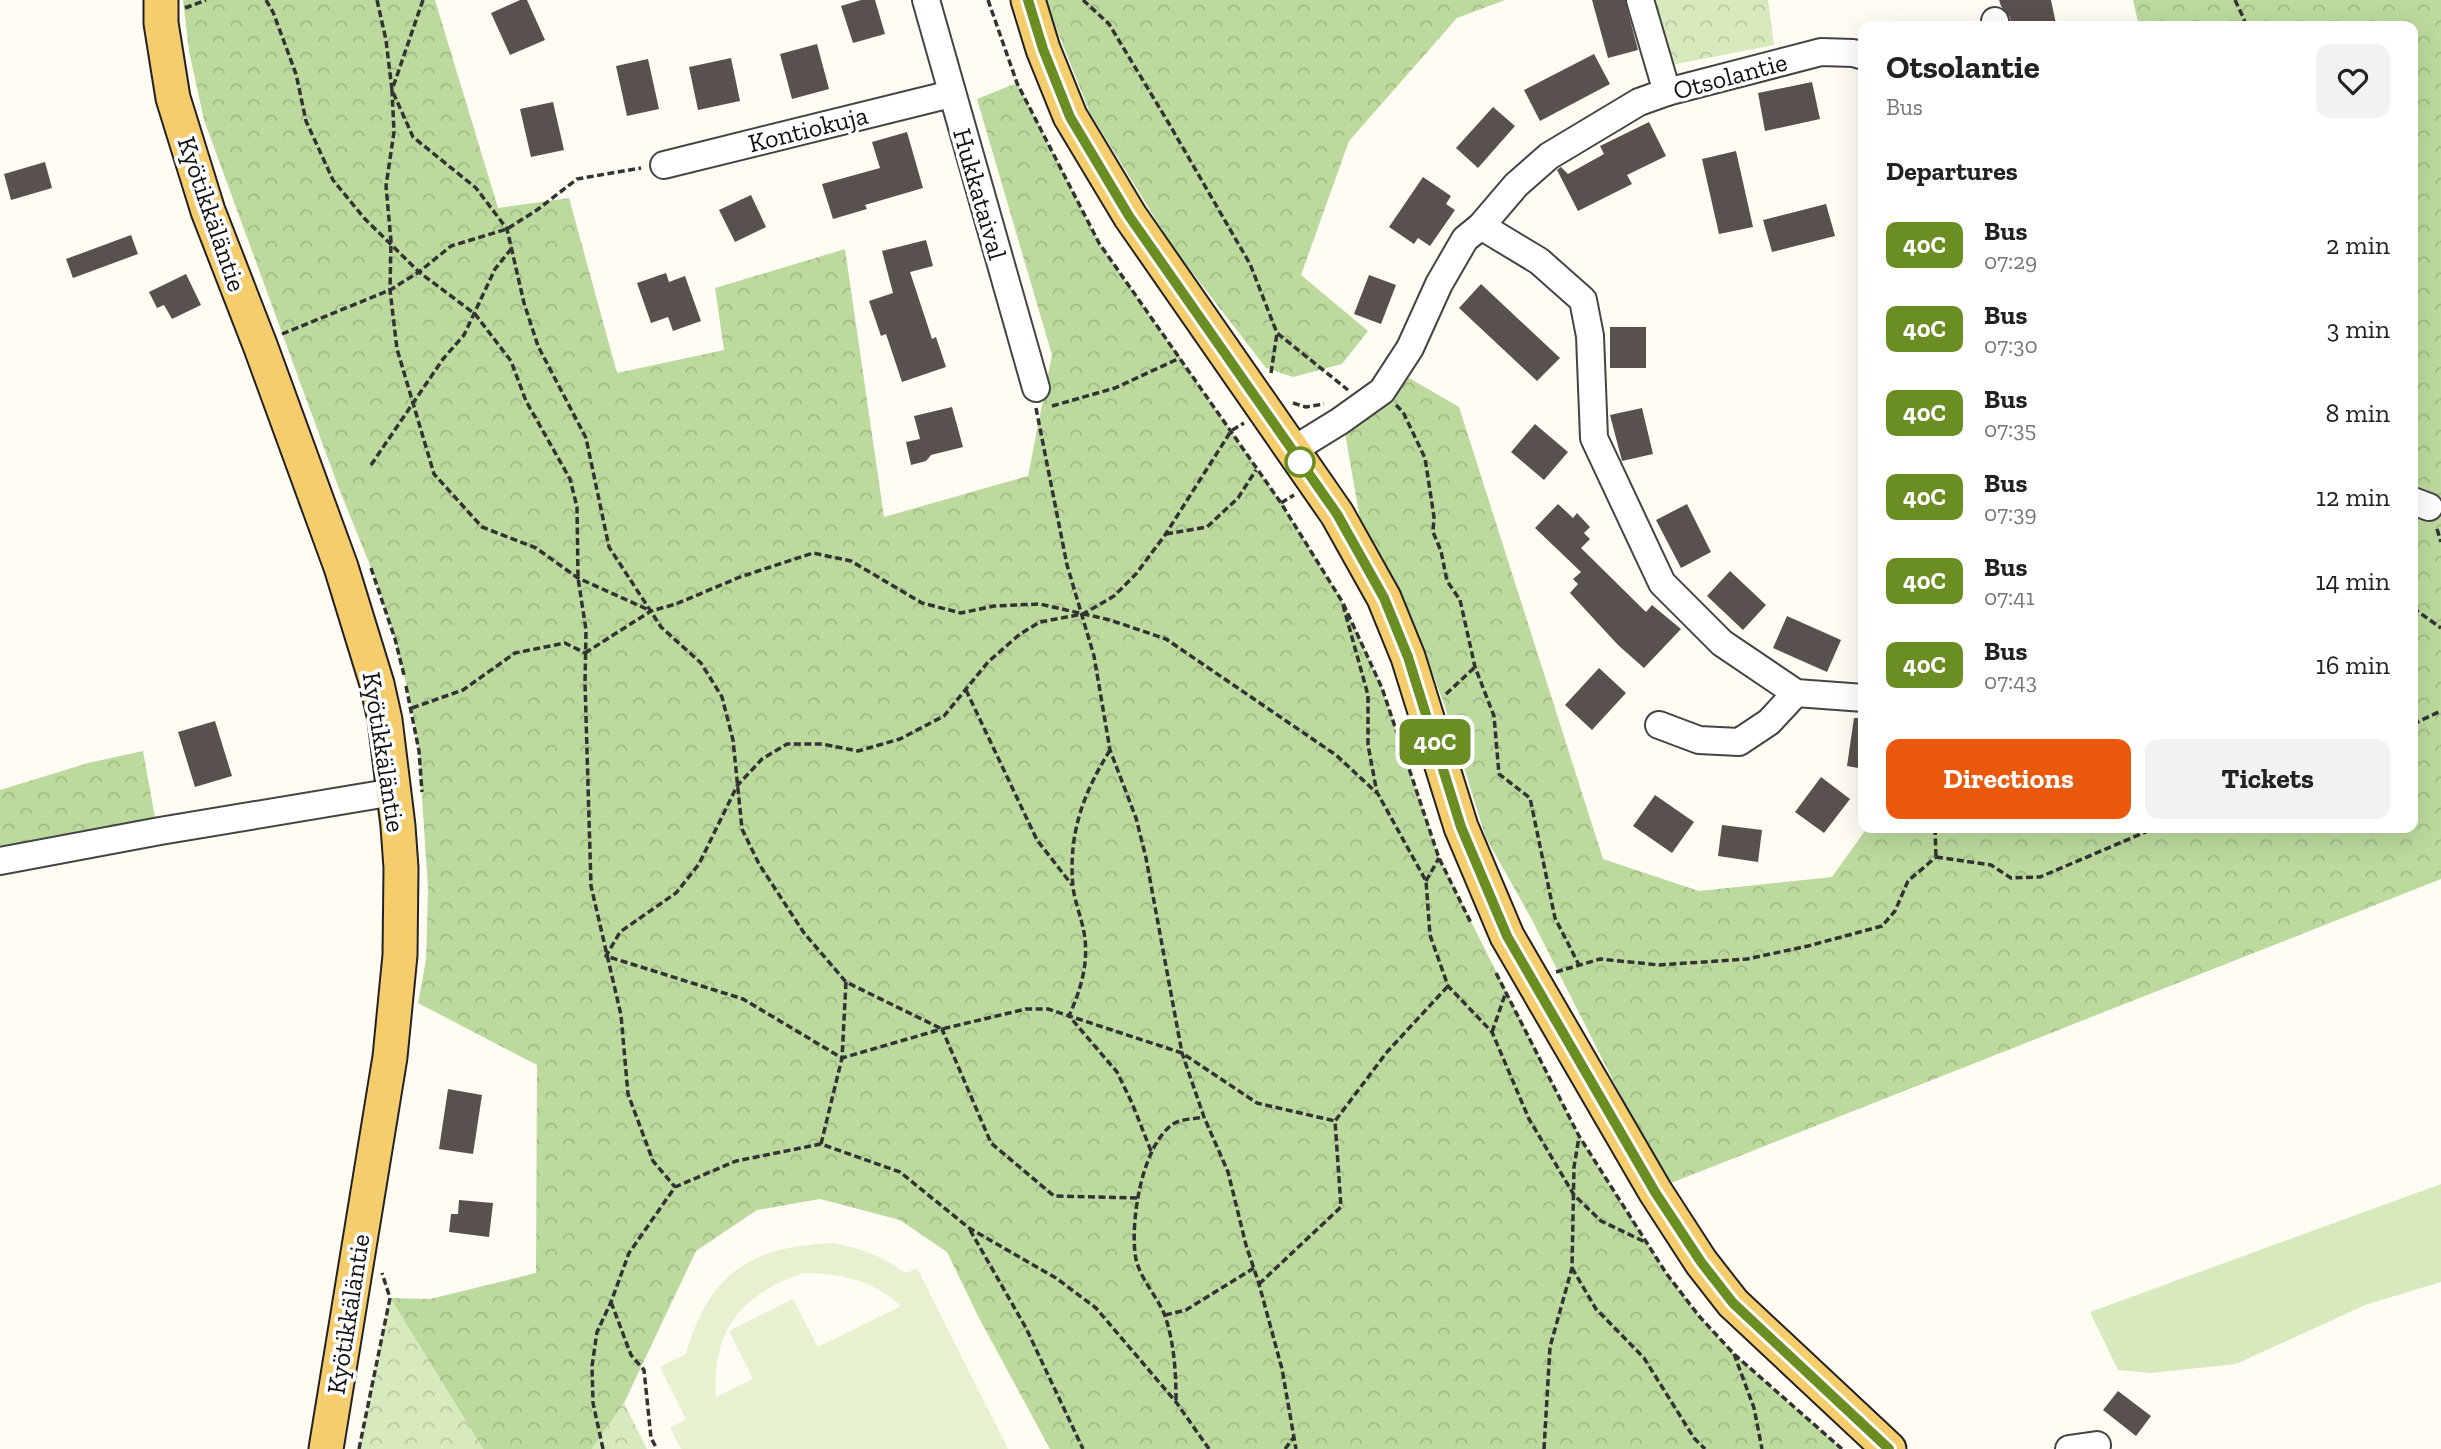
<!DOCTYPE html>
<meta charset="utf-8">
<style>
body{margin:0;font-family:"Zilla Slab",serif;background:#f2f2f2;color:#222;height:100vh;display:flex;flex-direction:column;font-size:26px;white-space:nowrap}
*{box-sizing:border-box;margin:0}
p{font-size:23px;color:#767676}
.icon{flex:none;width:38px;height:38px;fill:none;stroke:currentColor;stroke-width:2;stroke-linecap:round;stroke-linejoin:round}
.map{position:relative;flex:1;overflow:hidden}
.drawer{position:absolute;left:1858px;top:21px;width:560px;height:812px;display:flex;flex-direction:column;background:#fff;border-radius:14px;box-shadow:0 7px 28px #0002}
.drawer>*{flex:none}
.badge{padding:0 14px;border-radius:10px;font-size:24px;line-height:46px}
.map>.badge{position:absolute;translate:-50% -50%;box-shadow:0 0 0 4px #fff}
h2{padding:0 28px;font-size:26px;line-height:63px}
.round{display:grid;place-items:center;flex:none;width:74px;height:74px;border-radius:14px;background:#f2f2f2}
.head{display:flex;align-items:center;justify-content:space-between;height:119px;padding:0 28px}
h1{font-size:33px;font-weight:700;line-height:52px}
.cta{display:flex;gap:14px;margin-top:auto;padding:14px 28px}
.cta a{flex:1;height:80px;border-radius:14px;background:#ea580c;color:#fff;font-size:28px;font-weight:700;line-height:80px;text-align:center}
.cta a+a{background:#f2f2f2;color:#222}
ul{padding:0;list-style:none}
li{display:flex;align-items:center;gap:21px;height:84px;padding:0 28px}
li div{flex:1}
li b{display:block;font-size:26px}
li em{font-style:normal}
li .badge{min-width:77px;font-weight:700;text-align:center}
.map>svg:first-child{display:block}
.grass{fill:#d7eabd}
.forest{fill:url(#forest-crowns)}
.park{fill:url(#park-crowns)}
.pitch{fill:#e7f1cf;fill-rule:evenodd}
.building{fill:#59514d}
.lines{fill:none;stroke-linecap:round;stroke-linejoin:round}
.minor-casing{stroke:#444;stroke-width:30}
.major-casing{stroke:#222;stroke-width:37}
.path{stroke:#333;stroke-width:3.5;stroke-dasharray:7 3.5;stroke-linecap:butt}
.minor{stroke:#fff;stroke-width:26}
.major{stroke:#f6cd6d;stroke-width:33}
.line-casing{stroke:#fff;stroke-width:16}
.line{stroke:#6b8e23;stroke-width:10}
.stop-dot{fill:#fff;stroke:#6b8e23;stroke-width:3.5}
.labels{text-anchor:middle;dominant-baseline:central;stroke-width:7;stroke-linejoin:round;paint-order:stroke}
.street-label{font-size:26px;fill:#111;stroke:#fff}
</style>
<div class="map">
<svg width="2441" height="1449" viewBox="0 0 2441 1449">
<defs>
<pattern id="forest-crowns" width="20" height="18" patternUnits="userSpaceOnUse" patternTransform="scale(1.75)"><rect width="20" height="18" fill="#bcda9d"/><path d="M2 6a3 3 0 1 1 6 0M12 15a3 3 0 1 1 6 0" fill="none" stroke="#a1ba86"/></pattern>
<pattern id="park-crowns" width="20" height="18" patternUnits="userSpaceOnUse" patternTransform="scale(1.75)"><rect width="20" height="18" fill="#d7eabd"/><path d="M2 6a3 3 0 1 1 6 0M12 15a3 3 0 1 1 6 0" fill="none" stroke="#b8c8a1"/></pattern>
</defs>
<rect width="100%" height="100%" fill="#fffcf4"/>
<!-- grass -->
<path class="grass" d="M2441,1184v98l-76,23 -129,59 -85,9 -33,-3 -28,-58z"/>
<!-- forest -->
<g class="forest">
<path d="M183,0h252l63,208 71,-10 48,175 107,-23 -9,-62 130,-39 39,268 144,-41 24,-121 -75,-256 40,-16 82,160 182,260 62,100 39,85 57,170 140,278 87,137 33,43 35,38 108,95h-792l-72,-133 -31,-64 -47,-32 -80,-21 -63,11 -61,41 -72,152 -32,46h-109l-93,-151 40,1 106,-26 1,-208 -119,-62 8,-43 2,-71 -9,-138 -7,-43 -17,-69 -19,-59 -38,-94 -134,-366 -15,-69z"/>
<path d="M1045,0h460l-48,18 -108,123 -48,134 67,56 -26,33 -49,13 -27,-9 -92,-119 -84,-136z"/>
<path d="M2133,0h308v879l-775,306 -135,-267 -45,-80 -42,-134 -31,-83 -52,-96 -16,-92 64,-55 50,29 144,452 96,32 133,-14 35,-49h546v-802h-274z"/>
<path d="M143,751l13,72 -156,28v-61l88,-27z"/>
</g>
<!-- park -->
<g class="park">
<path d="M1654,0h114l6,45 -103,20z"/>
<path d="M390,1298l93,151h-124z"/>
<path d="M624,1403l23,46h-55z"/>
</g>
<!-- pitch -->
<path class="pitch" d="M834,1243c31,7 46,12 72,30l11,-5 91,181h-327l-11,-21 16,-9 -26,-52 26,-13c23,-82 66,-108 148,-111zM803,1273c37,0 70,7 98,33l-83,41 -25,-48 -64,32 24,48 -37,18c-4,-68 25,-102 87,-124z"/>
<!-- building -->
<g class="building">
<path d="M520,0h7l18,40 -35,15 -19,-42z"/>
<path d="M861,0h14l10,34 -32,9 -12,-37z"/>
<path d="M1592,0h33l13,50 -30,8z"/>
<path d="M1999,0h52l5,24 -45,2 -1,-9 -9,-11z"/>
<path d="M817,44l12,45 -37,10 -12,-45z"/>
<path d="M1594,54l16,30 -70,37 -16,-31z"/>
<path d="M731,58l9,43 -42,9 -9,-43z"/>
<path d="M648,59l11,50 -32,7 -11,-50z"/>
<path d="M1812,82l8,37 -55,12 -7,-38z"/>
<path d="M553,102l11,48 -33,7 -11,-48z"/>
<path d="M1493,107l22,19 -37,42 -22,-20z"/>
<path d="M1649,122l17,34 -39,19 5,9 -54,27 -21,-41 4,-3 7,7 36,-20 -4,-8z"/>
<path d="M907,132l16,56 -58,17 2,4 -34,10 -11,-35 58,-16 -8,-26z"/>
<path d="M1736,151l17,76 -34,7 -17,-75z"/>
<path d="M45,162l7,26 -41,12 -7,-26z"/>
<path d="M1423,177l28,19 -5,8 9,6 -25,36 -12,-8 -4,6 -25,-17z"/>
<path d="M751,195l15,32 -31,15 -16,-32z"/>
<path d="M1826,204l9,32 -63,16 -9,-32z"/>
<path d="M131,235l7,19 -65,24 -7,-19z"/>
<path d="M926,240l7,26 -23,6 22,67 4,-2 10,30 -44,15 -16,-48 -5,2 -12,-35 24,-8 -11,-42z"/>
<path d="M666,273l3,9 16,-6 16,45 -28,10 -5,-14 -17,6 -14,-40z"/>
<path d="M186,274l15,31 -29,14 -8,-14 -7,3 -8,-16z"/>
<path d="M1369,275l27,10 -15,39 -27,-10z"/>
<path d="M1481,284l79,74 -23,23 -78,-73z"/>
<rect x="1610" y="327" width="36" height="41"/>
<path d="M952,407l11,40 -32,8 -5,6 -15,4 -5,-23 14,-3 -6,-23z"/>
<path d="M1642,408l11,46 -31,7 -12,-46z"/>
<path d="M1535,424l33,28 -24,28 -33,-28z"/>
<path d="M1558,504l15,14 4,-5 13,14 -6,6 6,6 -9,9 65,64 6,-7 29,24 -37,39 -26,-23 -48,-52 8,-9 -5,-5 8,-7 -46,-44z"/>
<path d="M1687,504l24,48 -30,16 -25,-48z"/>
<path d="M1730,571l36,34 -23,25 -36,-34z"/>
<path d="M1787,616l54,24 -14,32 -54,-24z"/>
<path d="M1599,668l27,25 -34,37 -27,-25z"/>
<path d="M1854,718h10v51l-17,-3z"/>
<path d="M215,721l17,55 -37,11 -17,-55z"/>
<path d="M1821,777l29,22 -26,34 -29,-21z"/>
<path d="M1655,795l39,27 -22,31 -39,-27z"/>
<path d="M1722,825l40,5 -4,32 -40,-6z"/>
<path d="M448,1089l34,6 -9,59 -34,-5z"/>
<path d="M459,1200l34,3 -4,34 -40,-5 2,-18h7z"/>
<path d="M2118,1391l33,25 -15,20 -33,-26z"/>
</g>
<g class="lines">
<!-- minor casing -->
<g class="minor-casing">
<g id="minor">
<path d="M926,0l110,388"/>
<path d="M1640,0l27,92"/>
<path d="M1995,21l1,5"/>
<path d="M664,165l287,-71"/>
<path d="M1481,226l58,35 44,39 7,36 4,102 68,145 60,60 74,50 68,5"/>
<path d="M1293,450l47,-29 42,-30 28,-43 29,-64 26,-45 16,-13 35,-41 33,-29 90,-54 28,-10 154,-40 32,1 11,3"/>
<path d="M2413,501l16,6"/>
<path d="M1659,725l40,15 40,2 30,-20 27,-29"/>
<path d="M0,861l160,-30 234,-39"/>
<path d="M2069,1449l28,-4"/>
</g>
</g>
<!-- major casing -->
<g class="major-casing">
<g id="major">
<path d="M161,0v23l12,75 35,113 52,134 81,222 36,117 8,36 13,106 3,42 -1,87 -10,102 -64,392"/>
<path d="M1028,0l15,49 27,67 60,100 207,298 47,84 24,59 53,170 46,109 148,255 46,71 32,41 156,146"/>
</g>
</g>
<!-- path -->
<g class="path">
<path d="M266,0l7,12 23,62 10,47 27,59 31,38 55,54 56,42 36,47 15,40 44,78 7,28 1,71 8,52 -1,53 6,203 30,129 7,79 25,67 22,26"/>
<path d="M377,0l9,40 6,50 21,47 63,51 31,41 17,74 14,43 48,92 23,109 52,80 40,36 21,34 11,43 9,89 17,35 45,69 42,49"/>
<path d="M423,0l-31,90 2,42 -8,54 5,55 -1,49 7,59 37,125 48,53 54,21 42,30 71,32"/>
<path d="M988,0l29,83 82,160 182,260 62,100 39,85 57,170 32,65"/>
<path d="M1083,0l26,24 59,98 82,142 27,69 71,57"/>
<path d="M2235,0l9,19 1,7"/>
<path d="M185,8l21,-8"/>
<path d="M282,334l108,-44 29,-18 32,-26 56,-17 30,-19 40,-31 64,-11"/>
<path d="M1271,373l6,-40"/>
<path d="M1293,403l13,4 18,-3"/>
<path d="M1396,405l7,7 22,46 9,59 -1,15 8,19 6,30 13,19 15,67 19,49 5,58 31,24 25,120 24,47"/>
<path d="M1052,406l63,-18 65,-30"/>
<path d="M1036,408l31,157 27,91 16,94 26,68 10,40 36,195 22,64 24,55 18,73 13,39 23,85 14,80"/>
<path d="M371,465l72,-106 21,-24 31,-66 16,-20"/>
<path d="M1281,503l13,-8"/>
<path d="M2437,529l4,13"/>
<path d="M1166,534l41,-7 31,-29 18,-28"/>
<path d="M371,568l24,71 9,36"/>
<path d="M1343,605l25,90v50l9,48"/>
<path d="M2413,608l28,20"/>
<path d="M585,653l66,-42 25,-7 64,-27 73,-24 38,8 71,42 39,10 33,-7 46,-2 70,16 56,19 170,116 42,39 48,87 4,54 18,51 44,46 37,87 45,76 27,26 44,21"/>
<path d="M406,686l13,65 3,41"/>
<path d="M966,690l71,150 35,45"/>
<path d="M1446,694l29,-27"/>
<path d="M412,708l51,-18 52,-37 50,-10 20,10"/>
<path d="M2413,724l28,-13"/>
<path d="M1110,750c-27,44 -42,84 -37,137 2,17 10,34 12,52 3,28 -5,52 -16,77l48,56 15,31 19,48"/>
<path d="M1935,828l1,29"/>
<path d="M1936,857l55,8 20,13 29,-1 115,-49"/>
<path d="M1426,881l13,-23"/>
<path d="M1556,972l44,-13 59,6 88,-6 61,-13 74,-20 13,-15 13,-30 28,-24"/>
<path d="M1496,973l83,163 87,137 33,43 35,38 108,95"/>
<path d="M1492,1032l14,-40"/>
<path d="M821,1144l21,-86 4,-76 96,47 84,-20h22l134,44 75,50 78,18"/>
<path d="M1137,1198l-83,-2 -63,-53 -49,-114 -100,29 -99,-59 -137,-43 14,-24 56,-39 23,-29 38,-78 25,-27 25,-15h35l36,7 42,-12 44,-23 44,-54 32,-28 20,-12 43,-8 31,-18 22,-22 29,-39 66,-104 13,-8"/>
<path d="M970,1230l56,98 57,121"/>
<path d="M1572,1268l24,41 48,49 50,80 11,11"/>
<path d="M1259,1284l82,-77 -6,-86 52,-69 61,-66"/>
<path d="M611,1302l20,53 13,15 7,68 6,11"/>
<path d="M1165,1315l21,-5 68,-42"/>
<path d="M1734,1354l20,54 8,41"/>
<path d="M1176,1400c0,-28 -2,-58 -11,-84 -8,-21 -28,-40 -30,-63 -4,-35 7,-107 38,-129 7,-5 22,-5 31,-7"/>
<path d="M359,1449l31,-151 -8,-25"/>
<path d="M603,1449l-10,-46 -1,-37 5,-34 14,-30 18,-49 46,-66 61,-26 85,-17 79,28 69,56 87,50 40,30 80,94 33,47"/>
<path d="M1285,1449l9,-12"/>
<path d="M1544,1449l6,-102 22,-79 2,-101 5,-30"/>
</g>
<!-- minor -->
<use href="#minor" class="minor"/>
<!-- major -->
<use href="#major" class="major"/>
</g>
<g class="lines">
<!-- line casing -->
<g class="line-casing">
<path id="line" d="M1028,0l15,49 27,68 59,99 208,298 47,84 24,59 53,170 46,109 148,256 46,70 32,41 156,146"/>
</g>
<!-- line -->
<use href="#line" class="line"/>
</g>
<!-- markers -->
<circle class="stop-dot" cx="1300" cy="462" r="14"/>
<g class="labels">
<!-- street labels -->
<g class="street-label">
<text transform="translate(1730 76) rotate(-15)">Otsolantie</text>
<text transform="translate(808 129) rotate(-14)">Kontiokuja</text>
<text transform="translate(980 194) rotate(74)">Hukkataival</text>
<text transform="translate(212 214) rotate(71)">Kyötikkäläntie</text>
<text transform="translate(384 752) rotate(81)">Kyötikkäläntie</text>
<text transform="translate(348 1314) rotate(-81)">Kyötikkäläntie</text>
</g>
</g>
</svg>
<b class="badge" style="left:1435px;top:742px;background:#6b8e23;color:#fff">40C</b>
<section class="drawer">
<div class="head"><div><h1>Otsolantie</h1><p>Bus</p></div><a class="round"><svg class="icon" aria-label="heart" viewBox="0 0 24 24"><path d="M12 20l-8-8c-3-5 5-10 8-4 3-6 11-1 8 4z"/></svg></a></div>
<h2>Departures</h2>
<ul>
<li><span class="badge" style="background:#6b8e23;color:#fff">40C</span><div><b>Bus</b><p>07:29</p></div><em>2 min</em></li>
<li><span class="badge" style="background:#6b8e23;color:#fff">40C</span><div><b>Bus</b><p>07:30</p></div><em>3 min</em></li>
<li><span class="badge" style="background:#6b8e23;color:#fff">40C</span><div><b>Bus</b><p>07:35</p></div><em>8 min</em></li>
<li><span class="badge" style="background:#6b8e23;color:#fff">40C</span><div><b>Bus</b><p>07:39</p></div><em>12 min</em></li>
<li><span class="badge" style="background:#6b8e23;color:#fff">40C</span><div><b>Bus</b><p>07:41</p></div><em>14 min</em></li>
<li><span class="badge" style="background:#6b8e23;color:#fff">40C</span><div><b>Bus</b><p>07:43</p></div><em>16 min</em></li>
</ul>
<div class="cta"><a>Directions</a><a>Tickets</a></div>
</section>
</div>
